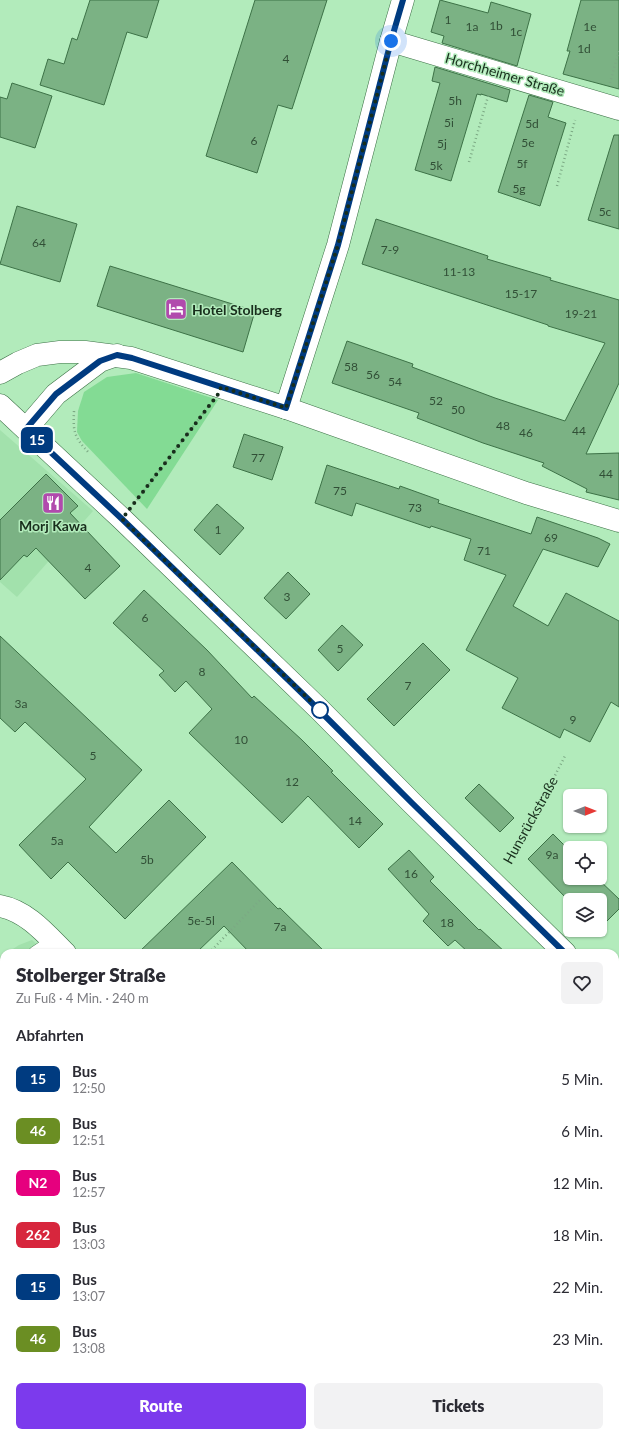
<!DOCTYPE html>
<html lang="de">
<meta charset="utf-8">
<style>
body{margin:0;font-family:Lato,sans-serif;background:#f2f2f3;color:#2b2b33;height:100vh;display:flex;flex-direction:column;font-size:15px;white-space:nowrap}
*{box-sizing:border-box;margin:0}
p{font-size:13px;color:#7c7c81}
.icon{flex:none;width:22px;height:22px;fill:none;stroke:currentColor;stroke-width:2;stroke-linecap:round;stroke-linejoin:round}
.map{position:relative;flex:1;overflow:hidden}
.panel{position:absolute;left:0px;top:949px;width:619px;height:488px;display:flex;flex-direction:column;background:#fff;border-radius:12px 12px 0 0;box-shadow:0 1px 3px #0004}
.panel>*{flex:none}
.badge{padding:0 8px;border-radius:6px;font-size:14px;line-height:26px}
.needle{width:26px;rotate:90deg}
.controls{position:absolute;left:563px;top:789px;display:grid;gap:8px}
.controls a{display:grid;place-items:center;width:44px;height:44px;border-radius:6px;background:#fff;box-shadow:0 1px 3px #0004;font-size:20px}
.you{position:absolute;width:20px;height:20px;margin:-10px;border:3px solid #fff;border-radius:50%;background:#1a73e8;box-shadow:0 0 0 6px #1a73e833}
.map>.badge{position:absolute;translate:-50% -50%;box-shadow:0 0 0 2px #fff}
h2{padding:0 16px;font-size:15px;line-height:36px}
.round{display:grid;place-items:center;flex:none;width:42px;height:42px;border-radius:6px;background:#f2f2f3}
.overview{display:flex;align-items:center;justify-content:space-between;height:68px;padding:0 16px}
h1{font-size:19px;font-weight:800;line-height:30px}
.primary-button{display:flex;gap:8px;margin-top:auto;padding:8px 16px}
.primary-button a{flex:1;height:46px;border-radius:6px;background:#7c3aed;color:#fff;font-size:16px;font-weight:800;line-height:46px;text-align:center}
.primary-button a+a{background:#f2f2f3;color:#2b2b33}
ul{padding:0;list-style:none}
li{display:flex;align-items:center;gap:12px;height:52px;padding:0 16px}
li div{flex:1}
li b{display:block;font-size:15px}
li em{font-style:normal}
li .badge{min-width:44px;font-weight:700;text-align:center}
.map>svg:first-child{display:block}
.built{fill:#a2e1ac}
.green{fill:#83db94}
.building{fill:#7bb284;stroke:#3d7247}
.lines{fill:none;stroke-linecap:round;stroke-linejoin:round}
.service-casing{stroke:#3c7146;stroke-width:14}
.minor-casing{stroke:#3c7146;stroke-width:23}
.secondary-casing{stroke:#3c7146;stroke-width:23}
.path{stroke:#7ca984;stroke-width:2.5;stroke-dasharray:1 3;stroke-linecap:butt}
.service{stroke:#fff;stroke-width:13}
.minor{stroke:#fff;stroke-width:22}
.secondary{stroke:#fff;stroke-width:22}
.line-casing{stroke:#fff;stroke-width:9}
.line{stroke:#003b80;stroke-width:6}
.walk{stroke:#182e1c;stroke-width:4;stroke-dasharray:0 7.2}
.stop-dot{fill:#fff;stroke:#003b80;stroke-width:2}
.labels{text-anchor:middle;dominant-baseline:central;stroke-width:3;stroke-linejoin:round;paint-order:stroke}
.number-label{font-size:12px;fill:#314f36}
.street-label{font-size:14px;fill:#182e1c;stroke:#b2ebbb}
.poi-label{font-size:14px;font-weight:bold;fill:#182e1c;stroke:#b2ebbb;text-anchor:start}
</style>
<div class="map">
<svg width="619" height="1437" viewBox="0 0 619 1437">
<rect width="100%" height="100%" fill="#b2ebbb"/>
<!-- built -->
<g class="built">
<path d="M0,430l93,81 -76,86 -17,-15z"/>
<path d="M32,940l14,13h-39l12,-8z"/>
<path d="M4,955v478h307v4h-311v-479z"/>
</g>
<!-- green -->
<path class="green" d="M136,373l82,27 -71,109 -65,-68 -5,-9 1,-21 6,-19 23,-15z"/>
<!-- building -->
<g class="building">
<path d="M90,0h69l-12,38 -20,-6 -23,73 -64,-20 8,-26 16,5 8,-26 5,2z"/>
<path d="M255,0h72l-35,109 -14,-4 -21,68 -51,-17z"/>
<path d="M440,0l48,13 3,-11 40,12 -14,52 -75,-23 2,-7 -13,-4z"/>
<path d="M581,0h38v89l-56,-15 7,-23h-3z"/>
<path d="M435,67l75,23 -3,12 -26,-8v1l-4,-1 -26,87 -36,-11 25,-87 -8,-2z"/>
<path d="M12,83l40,13 -17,52 -35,-11v-40l7,2z"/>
<path d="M529,95l24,7 -5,15 18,6 -26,83 -42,-14z"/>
<path d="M614,135h5v94l-31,-9z"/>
<path d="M17,206l60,18 -17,58 -60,-18z"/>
<path d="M376,219l112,37 -1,3 64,19 -1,2 69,20v83l-33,71 33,-1v47l-33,-8 1,-3 -45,-23 2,-3 -61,-20 -66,-25 2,-5 -87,-30 15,-42 66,23 -1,3 83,31 70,23 40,-78 -57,-17v-1l-186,-61z"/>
<path d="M110,266l145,45 -12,41 -146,-46z"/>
<path d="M244,434l39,13 -11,33 -39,-13z"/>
<path d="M327,465l72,24 1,-3 39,14 -1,3 93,31 6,-17 61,21 12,6 -12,23 -55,-18 -30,57 35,20 18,-33 53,28v86l-8,-5 -21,40 -26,-13 -4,9 -58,-30 16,-30 -52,-28 40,-75 -42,-15 7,-21 -40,-13 -1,2 -74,-25 -4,13 -37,-13z"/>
<path d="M46,474l32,32 -8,7 50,53 -35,33 -49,-51 -9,9 -3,-2 -24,25v-60z"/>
<path d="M217,504l27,24 -24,27 -26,-25z"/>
<path d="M288,572l22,22 -24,25 -22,-21z"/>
<path d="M144,590l63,60 45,48 2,-2 48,44 31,31 -2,1 52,52 -24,24 -51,-52 -26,27 -93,-90 23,-24 -26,-28 -11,11 -16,-17 5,-4 -51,-48z"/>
<path d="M342,625l21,20 -25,26 -20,-21z"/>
<path d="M0,636l142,134 -53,57 27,26 53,-53 37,37 -81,82 -57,-57 -17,17 -32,-34 67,-66 -61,-57 -10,10 -15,-14z"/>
<path d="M423,643l27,27 -56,56 -27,-27z"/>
<path d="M479,784l35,34 -14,14 -35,-34z"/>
<path d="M553,834l17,17v27h27l22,21v10l-19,19v-28h-32l-40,-41z"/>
<path d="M409,850l25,27 -4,4 49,49 1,-1 26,24h-37l-14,-13 -7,6 -25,-25 6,-7 -41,-45z"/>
<path d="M232,862l46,47 2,-1 46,45h-76l-26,-27 -28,27h-58z"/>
</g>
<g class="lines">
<!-- service casing -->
<g class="service-casing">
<g id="service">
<path d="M35,953l18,-12"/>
<path d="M0,977l4,-3"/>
<path d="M0,1270l4,-3"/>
<path d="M163,1437l6,-4"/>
<path d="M292,1437l5,-4"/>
</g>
</g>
<!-- minor casing -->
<g class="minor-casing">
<g id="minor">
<path d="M391,41l228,68"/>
<path d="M0,373l18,-10 19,-8 23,-3h25l46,6 155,50 240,85 93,28"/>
<path d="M286,408l52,-163 53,-204 12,-41"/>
<path d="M26,429l30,-35 44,-33 17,-6"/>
<path d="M0,906c27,5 46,28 65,47"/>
<path d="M338,1433l1,4"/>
<path d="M412,1437l3,-4"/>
</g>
</g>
<!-- secondary casing -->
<g class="secondary-casing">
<g id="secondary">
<path d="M0,405l122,114 198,191 92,93 153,150"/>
<path d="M615,1002l4,4"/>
</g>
</g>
<!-- path -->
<g class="path">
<path d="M610,83l9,-33"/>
<path d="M469,162l20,-69"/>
<path d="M557,186l18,-66"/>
<path d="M74,411c-1,21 0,26 15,42"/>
<path d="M137,500l71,-93"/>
<path d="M507,863l38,-68 20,-39"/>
<path d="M209,953l51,-53"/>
</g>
<!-- service -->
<use href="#service" class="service"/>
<!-- minor -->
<use href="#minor" class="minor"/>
<!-- secondary -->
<use href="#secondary" class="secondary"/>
</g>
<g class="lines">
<!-- line casing -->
<g class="line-casing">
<path id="line" d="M403,0l-12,41 -53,204 -52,163 -154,-50 -15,-3 -17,6 -44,33 -30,35 96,90 187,181 103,103 153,150"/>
</g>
<!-- line -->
<use href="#line" class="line"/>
<!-- walk -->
<path class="walk" d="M320,710l-198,-191 97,-126 2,-6 65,21 52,-163 53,-204"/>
</g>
<!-- icons -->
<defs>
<g id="hotel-square" transform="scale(1.15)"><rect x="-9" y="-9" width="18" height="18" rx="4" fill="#b14aad" stroke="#b2ebbb"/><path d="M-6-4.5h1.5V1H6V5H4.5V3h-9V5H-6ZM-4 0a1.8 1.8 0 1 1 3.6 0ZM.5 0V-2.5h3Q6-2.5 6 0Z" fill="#fff"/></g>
<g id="restaurant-square" transform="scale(1.15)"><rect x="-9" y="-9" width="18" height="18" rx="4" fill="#b14aad" stroke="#b2ebbb"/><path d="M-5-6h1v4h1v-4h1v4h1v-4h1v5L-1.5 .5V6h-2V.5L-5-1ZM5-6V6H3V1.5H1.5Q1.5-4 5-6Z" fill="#fff"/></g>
</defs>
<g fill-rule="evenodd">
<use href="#hotel-square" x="176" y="309"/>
<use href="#restaurant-square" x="53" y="503"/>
</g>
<!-- markers -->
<circle class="stop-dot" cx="320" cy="710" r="8"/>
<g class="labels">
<!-- number labels -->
<g class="number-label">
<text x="448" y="19">1</text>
<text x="496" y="25">1b</text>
<text x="472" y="26">1a</text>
<text x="590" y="26">1e</text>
<text x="516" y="31">1c</text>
<text x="584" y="48">1d</text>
<text x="286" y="58">4</text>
<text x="455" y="100">5h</text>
<text x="449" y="122">5i</text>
<text x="532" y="123">5d</text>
<text x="254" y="140">6</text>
<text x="528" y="142">5e</text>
<text x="442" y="143">5j</text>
<text x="522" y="163">5f</text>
<text x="436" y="165">5k</text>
<text x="519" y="188">5g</text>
<text x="605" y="211">5c</text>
<text x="39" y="242">64</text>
<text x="390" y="249">7-9</text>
<text x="459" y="271">11-13</text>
<text x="521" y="293">15-17</text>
<text x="581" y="313">19-21</text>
<text x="351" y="366">58</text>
<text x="373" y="374">56</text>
<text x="395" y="381">54</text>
<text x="436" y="400">52</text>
<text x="458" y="409">50</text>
<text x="503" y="425">48</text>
<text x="579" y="430">44</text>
<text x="526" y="432">46</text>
<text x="258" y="457">77</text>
<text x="606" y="473">44</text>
<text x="340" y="490">75</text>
<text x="415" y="507">73</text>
<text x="218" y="529">1</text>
<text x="551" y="537">69</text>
<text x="484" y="550">71</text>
<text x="88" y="567">4</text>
<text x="287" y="596">3</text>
<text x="145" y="617">6</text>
<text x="340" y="648">5</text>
<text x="202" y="671">8</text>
<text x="408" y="685">7</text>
<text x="21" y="703">3a</text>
<text x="573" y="719">9</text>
<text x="241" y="739">10</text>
<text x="93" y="755">5</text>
<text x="292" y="781">12</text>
<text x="355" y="820">14</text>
<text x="57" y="840">5a</text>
<text x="552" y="854">9a</text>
<text x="147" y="859">5b</text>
<text x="411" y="873">16</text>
<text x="201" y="920">5e-5l</text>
<text x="447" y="922">18</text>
<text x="280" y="926">7a</text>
</g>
<!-- street labels -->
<g class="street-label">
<text transform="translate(505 74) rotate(16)">Horchheimer Straße</text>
<text transform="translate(530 820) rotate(-61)">Hunsrückstraße</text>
</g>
<!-- poi labels -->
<g class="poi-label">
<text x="192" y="309">Hotel Stolberg</text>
<text x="53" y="525" text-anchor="middle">Morj Kawa</text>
</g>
</g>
</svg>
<div class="controls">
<a><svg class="needle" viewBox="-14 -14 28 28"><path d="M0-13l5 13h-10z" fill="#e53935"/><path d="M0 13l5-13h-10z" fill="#7c7c81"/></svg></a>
<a><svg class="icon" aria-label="locate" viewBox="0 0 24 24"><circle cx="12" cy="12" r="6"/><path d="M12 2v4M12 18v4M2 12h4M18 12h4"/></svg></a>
<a><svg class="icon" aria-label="layers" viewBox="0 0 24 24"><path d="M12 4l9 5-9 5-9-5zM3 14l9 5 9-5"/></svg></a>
</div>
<div class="you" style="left:391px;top:41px"></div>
<b class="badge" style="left:37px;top:440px;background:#003b80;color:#fff">15</b>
<section class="panel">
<div class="overview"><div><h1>Stolberger Straße</h1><p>Zu Fuß · 4 Min. · 240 m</p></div><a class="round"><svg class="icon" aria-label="heart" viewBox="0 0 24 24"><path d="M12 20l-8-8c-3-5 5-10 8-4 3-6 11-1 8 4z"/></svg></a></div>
<h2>Abfahrten</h2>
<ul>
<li><span class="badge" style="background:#003b80;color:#fff">15</span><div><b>Bus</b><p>12:50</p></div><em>5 Min.</em></li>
<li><span class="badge" style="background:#6b8e23;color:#fff">46</span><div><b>Bus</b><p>12:51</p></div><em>6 Min.</em></li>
<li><span class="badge" style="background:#e6007e;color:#fff">N2</span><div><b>Bus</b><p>12:57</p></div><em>12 Min.</em></li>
<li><span class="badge" style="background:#d7263d;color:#fff">262</span><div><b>Bus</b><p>13:03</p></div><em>18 Min.</em></li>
<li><span class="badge" style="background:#003b80;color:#fff">15</span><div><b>Bus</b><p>13:07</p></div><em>22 Min.</em></li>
<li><span class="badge" style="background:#6b8e23;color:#fff">46</span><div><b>Bus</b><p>13:08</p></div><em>23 Min.</em></li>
</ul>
<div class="primary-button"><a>Route</a><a>Tickets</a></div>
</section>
</div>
